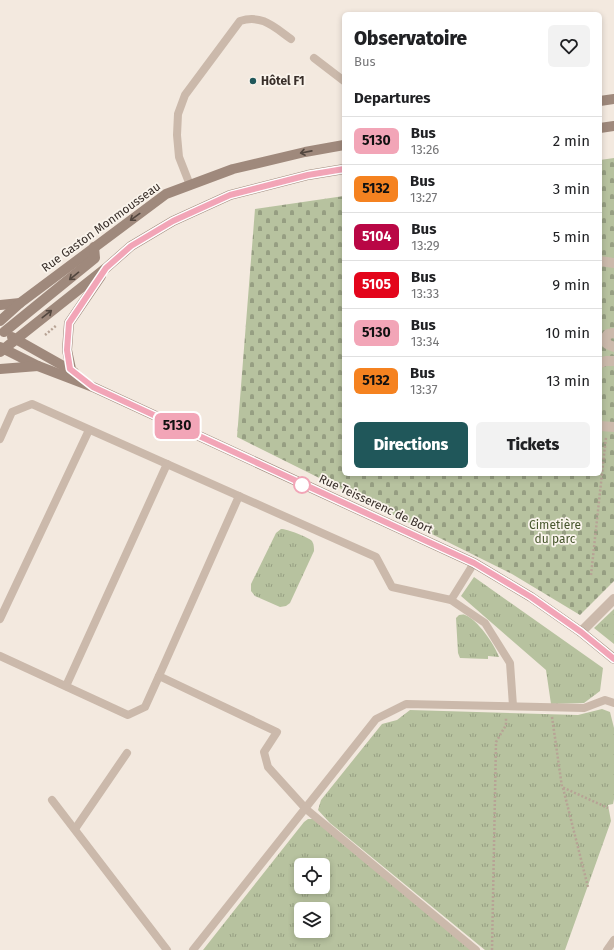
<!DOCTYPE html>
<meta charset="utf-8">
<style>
body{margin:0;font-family:"Fira Sans",sans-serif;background:#f2f2f2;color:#202124;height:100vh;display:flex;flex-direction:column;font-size:15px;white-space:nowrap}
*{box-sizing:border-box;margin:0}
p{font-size:13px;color:#757577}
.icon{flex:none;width:22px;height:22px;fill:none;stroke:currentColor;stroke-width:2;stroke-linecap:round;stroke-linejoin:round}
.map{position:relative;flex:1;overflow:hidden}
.details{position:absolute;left:342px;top:12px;width:260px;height:464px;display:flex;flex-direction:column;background:#fff;border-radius:6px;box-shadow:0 2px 6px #0003}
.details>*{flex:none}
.badge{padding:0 8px;border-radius:6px;font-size:14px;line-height:26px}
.buttons{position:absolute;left:294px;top:858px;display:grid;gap:8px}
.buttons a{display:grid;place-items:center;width:36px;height:36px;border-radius:6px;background:#fff;box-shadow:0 2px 6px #0003;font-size:20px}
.map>.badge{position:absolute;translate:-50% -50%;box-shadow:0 0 0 2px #fff}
h2{padding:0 12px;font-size:15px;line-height:36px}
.round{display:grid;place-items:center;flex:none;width:42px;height:42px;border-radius:6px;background:#f2f2f2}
.overview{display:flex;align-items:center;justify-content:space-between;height:68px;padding:0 12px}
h1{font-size:19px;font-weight:800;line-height:30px}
.button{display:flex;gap:8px;margin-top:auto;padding:8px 12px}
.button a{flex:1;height:46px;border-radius:6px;background:#20575a;color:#fff;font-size:16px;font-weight:800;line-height:46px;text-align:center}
.button a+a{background:#f2f2f2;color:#202124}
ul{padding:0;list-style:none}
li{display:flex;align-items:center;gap:12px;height:48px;padding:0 12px;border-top:1px solid #e0e0e0}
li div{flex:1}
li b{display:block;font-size:15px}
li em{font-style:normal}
li .badge{min-width:44px;font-weight:700;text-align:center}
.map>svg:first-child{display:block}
.grass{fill:url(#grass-tufts);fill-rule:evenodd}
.cemetery{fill:url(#cemetery-stones)}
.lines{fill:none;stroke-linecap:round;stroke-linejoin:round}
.path{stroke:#b7a395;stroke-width:2.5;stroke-dasharray:2 2;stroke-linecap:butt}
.lane{stroke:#cbb9ab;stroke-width:8}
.street{stroke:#cbb9ab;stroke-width:10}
.secondary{stroke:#9f897c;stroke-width:10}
.oneway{stroke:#52463e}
.line-casing{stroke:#fff;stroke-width:9}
.line{stroke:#f2a5b7;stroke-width:6}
.poi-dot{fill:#20575a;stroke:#faf4ec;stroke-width:1.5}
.stop-dot{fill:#fff;stroke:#f2a5b7;stroke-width:2}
.labels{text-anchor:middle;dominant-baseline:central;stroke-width:3.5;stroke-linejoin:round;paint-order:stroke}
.poi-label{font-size:12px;font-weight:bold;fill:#392f2a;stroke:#faf4ec;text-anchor:start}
.street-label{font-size:12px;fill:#392f2a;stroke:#faf4ec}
.park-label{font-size:12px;fill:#48572e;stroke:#faf4ec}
</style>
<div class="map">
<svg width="614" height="950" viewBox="0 0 614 950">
<defs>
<pattern id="grass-tufts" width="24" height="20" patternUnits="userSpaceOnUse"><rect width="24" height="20" fill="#b7c29f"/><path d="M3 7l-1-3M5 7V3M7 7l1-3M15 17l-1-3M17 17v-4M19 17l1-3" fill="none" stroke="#969e82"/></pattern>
<pattern id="cemetery-stones" width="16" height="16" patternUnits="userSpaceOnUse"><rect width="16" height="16" fill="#b7c29f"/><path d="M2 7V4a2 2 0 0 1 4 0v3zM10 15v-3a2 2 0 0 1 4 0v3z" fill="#969e82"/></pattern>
</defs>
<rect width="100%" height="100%" fill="#f3e9df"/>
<!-- grass -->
<g class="grass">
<path d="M281,529c6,0 27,8 31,12 2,3 2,7 2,10l-24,52 -4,3 -6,1 -25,-11 -4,-5v-7l25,-51z"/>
<path d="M474,577l129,91 -3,23 -16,12 -33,1 -5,-34 -85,-74z"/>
<path d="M614,609v35l-20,-16z"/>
<path d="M459,615c2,0 4,-1 6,0 12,4 30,30 34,42l-11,-1v3l-28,-1 -2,-5 -2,-35z"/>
<path d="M602,709l8,3 4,16v71l-1,5 -5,1 3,16 -46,129h-80l-155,-127 -12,-13 3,-10 61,-76 15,-4 13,-10 168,5z"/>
<path d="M308,819h8l157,131h-270l101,-128zM301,865h22v22h-22zM301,909h22v22h-22z"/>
</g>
<!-- cemetery -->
<path class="cemetery" d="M614,158v423l-34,34 -68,-41 -275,-137 18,-228 89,-13v278h256v-314z"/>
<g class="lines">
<!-- path -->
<g class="path">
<path d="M45,335l12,-10"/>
<path d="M591,575l15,-138"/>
<path d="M552,717l10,70 46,21"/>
<path d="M563,788l25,99"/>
<path d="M492,950l4,-208 10,-17v-8"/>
</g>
<!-- lane -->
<g class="lane">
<path d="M314,58l30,23"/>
<path d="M190,185l-11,-28 -2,-22 1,-21 7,-19 55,-74c22,-7 34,6 51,18"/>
<path d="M0,439l12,-27 20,-8 344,153 16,30 59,13"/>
<path d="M474,563l-23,37 34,23 25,40 3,43"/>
<path d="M0,619l89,-189"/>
<path d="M0,656l128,59 17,-8 14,-31 118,56 -13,20 4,15 38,42 170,141"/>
<path d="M159,676l80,-180"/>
<path d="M66,686l101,-222"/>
<path d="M52,800l115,150"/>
<path d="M75,829l52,-76"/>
<path d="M193,950l183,-231 30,-15 178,4 21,-8 9,3"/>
<path d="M607,950l7,-10"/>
</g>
<!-- street -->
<g class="street">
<path d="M600,261l14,2"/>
<path d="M605,338l2,6 7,3"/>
<path d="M600,340l5,-2 3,-4 6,-1"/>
<path d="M600,363l6,-2h8"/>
<path d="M600,426l14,1"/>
<path d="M581,632l33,-33"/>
</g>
<!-- secondary -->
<g class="secondary">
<path d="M600,101l14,-2"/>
<path d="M600,128l14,-2"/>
<path d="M0,305l20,-2"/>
<path d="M0,321l20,-18 146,-109 67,-25 72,-17 39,-7"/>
<path d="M4,332l91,-74 -1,-11"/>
<path d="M12,337l62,35"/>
<path d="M0,347l38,19 55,21 381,176 57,34 50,35 33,27"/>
<path d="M0,352l106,-84 25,-22 42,-25 57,-26 78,-20 36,-6"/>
<path d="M0,369l38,-3"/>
<path d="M71,369l-4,-19 2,-27 32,-47"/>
</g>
</g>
<!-- one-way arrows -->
<defs><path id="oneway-shaft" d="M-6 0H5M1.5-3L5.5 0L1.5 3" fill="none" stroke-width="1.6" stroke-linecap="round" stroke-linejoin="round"/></defs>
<g class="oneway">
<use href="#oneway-shaft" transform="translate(306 152) rotate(169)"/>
<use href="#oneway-shaft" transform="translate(135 217) rotate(144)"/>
<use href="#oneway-shaft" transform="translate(74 276) rotate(141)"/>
<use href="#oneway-shaft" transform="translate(47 314) rotate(-38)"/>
</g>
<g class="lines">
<!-- line casing -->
<g class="line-casing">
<path id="line" d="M344,169l-36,6 -78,20 -57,26 -42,25 -25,22 -37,55 -2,27 3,19 23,18 381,176 57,34 50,35 33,27"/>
</g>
<!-- line -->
<use href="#line" class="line"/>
</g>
<!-- markers -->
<circle class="poi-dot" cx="253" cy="81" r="4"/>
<circle class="stop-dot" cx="302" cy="485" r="8"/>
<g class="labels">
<!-- poi labels -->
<g class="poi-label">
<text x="261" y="81">Hôtel F1</text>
</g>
<!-- street labels -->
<g class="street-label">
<text transform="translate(101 227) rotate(-36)">Rue Gaston Monmousseau</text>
<text transform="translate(376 504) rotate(25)">Rue Teisserenc de Bort</text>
</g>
<!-- park labels -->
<g class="park-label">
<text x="555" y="525">Cimetière<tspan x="555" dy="14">du parc</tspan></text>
</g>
</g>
</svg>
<div class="buttons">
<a><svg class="icon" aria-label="locate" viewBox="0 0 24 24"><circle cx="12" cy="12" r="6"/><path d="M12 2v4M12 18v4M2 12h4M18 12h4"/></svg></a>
<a><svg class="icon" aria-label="layers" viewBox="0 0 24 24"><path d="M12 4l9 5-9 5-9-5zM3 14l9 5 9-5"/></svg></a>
</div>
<b class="badge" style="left:177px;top:426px;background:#f2a5b7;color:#111">5130</b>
<section class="details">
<div class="overview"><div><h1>Observatoire</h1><p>Bus</p></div><a class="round"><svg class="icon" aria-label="heart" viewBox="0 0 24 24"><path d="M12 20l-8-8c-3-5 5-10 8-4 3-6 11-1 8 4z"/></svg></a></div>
<h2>Departures</h2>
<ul>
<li><span class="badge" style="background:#f2a5b7;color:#111">5130</span><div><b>Bus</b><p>13:26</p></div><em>2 min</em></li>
<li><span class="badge" style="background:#f58220;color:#111">5132</span><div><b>Bus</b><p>13:27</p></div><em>3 min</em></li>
<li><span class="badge" style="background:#b90745;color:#fff">5104</span><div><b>Bus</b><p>13:29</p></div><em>5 min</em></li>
<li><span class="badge" style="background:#e3051b;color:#fff">5105</span><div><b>Bus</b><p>13:33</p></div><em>9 min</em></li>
<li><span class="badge" style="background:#f2a5b7;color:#111">5130</span><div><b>Bus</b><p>13:34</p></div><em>10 min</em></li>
<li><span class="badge" style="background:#f58220;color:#111">5132</span><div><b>Bus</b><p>13:37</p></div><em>13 min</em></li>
</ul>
<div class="button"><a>Directions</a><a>Tickets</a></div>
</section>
</div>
